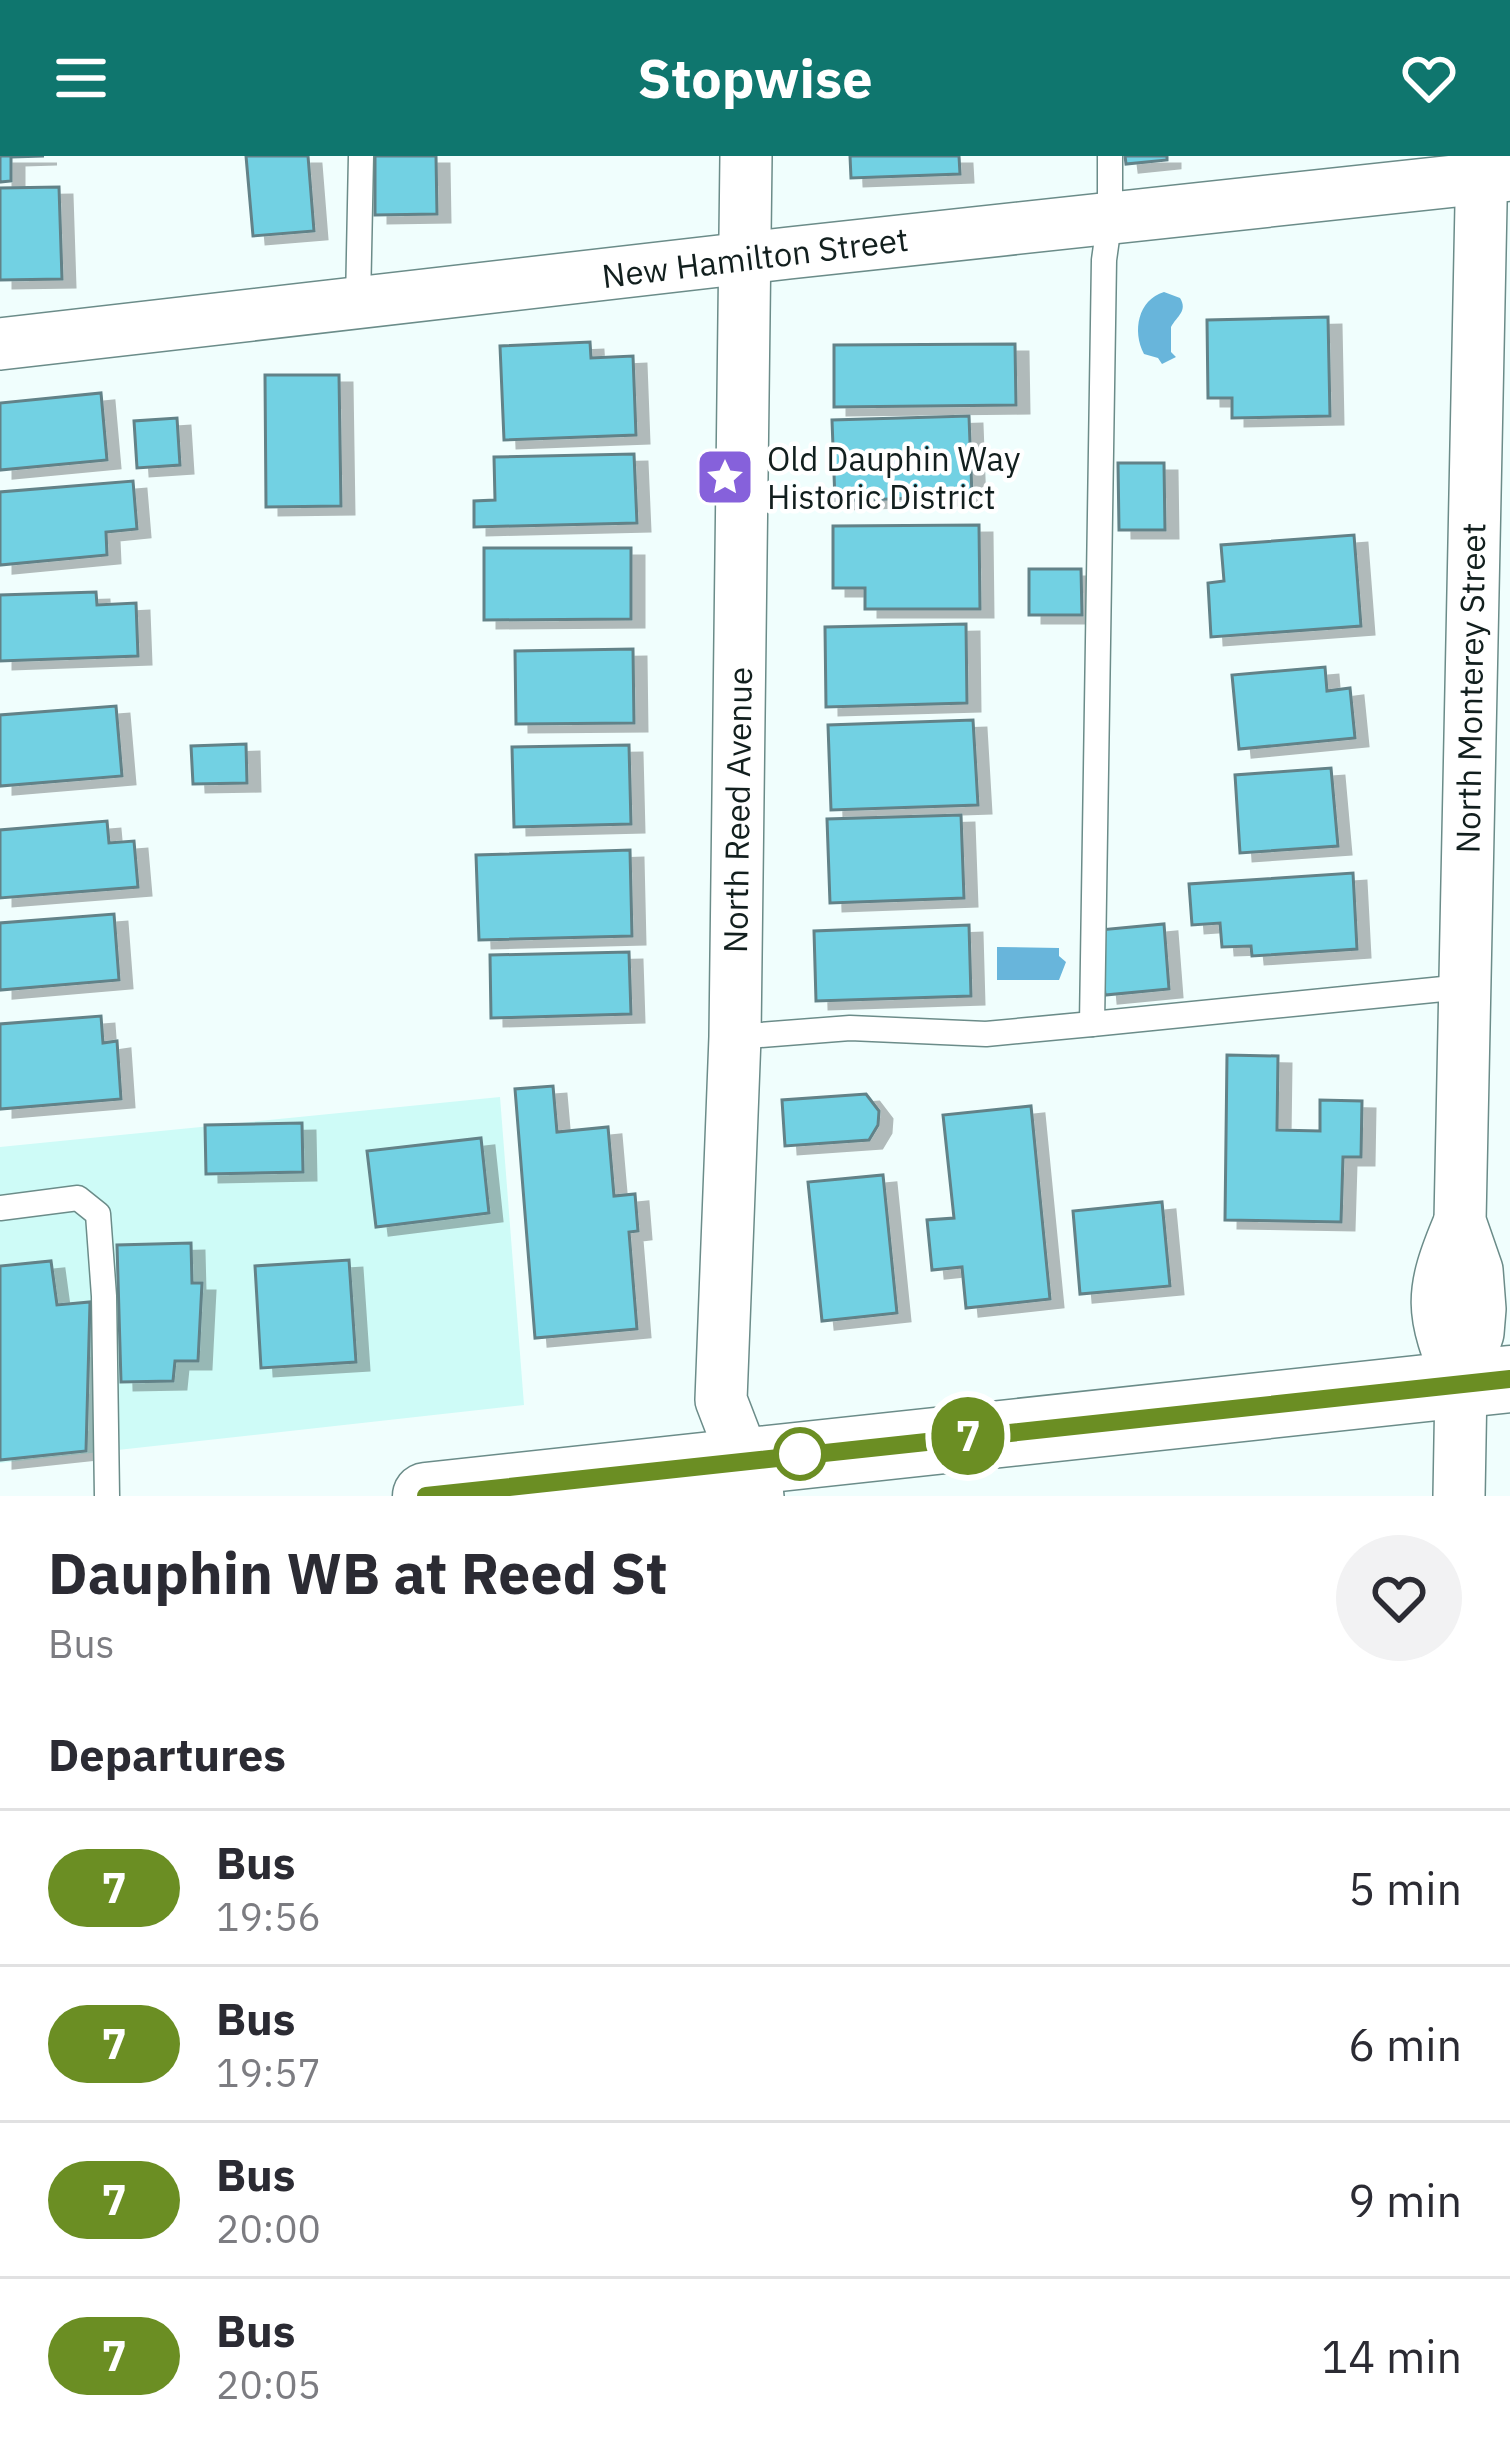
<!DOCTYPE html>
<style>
body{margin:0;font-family:"IBM Plex Sans",sans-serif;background:#f2f2f3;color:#2b2b33;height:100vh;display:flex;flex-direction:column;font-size:45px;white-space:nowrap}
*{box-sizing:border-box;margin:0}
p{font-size:39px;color:#7c7c81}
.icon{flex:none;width:66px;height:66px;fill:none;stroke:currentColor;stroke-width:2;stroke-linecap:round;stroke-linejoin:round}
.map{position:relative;height:1340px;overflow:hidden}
.details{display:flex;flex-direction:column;background:#fff;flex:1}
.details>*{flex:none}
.badge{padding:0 24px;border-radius:39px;font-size:42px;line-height:78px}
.map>.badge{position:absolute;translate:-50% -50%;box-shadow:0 0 0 6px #fff}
h2{padding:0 48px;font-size:45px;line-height:108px}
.round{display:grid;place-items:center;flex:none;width:126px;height:126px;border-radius:63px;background:#f2f2f3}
.summary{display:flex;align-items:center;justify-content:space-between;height:204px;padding:0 48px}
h1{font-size:57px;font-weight:700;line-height:90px}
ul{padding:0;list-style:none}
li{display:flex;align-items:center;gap:36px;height:156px;padding:0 48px;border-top:3px solid #e1e1e2}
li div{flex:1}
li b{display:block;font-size:45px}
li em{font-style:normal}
li .badge{min-width:132px;font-weight:700;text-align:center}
header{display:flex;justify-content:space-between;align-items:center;height:156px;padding:0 48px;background:#0f766e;color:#fff;font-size:54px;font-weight:700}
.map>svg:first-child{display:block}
.built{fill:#cefbf7}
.water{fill:#68b5db}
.building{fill:#72d1e3;stroke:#628288;stroke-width:3;filter:url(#shadow)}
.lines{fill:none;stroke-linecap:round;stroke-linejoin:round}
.service-casing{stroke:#6b8c89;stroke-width:27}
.minor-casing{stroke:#6b8c89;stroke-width:54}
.secondary-casing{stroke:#6b8c89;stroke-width:69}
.service{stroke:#fff;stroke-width:24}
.minor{stroke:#fff;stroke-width:51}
.secondary{stroke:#fff;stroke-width:66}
.line-casing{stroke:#fff;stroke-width:27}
.line{stroke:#6b8e23;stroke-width:18}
.stop-dot{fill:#fff;stroke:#6b8e23;stroke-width:6}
.labels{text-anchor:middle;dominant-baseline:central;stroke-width:9;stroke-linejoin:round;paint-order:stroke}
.street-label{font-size:33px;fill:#121f1e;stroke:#fff}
.poi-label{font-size:33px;fill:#121f1e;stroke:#fff;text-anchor:start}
</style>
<header><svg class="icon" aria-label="menu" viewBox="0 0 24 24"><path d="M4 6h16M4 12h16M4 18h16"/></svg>Stopwise<svg class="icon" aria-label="heart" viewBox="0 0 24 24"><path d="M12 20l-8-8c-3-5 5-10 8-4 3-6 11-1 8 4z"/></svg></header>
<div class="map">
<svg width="1510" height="1340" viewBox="0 0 1510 1340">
<defs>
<filter id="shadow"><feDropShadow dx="13" dy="8" stdDeviation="0" flood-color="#0004"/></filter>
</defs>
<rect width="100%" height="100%" fill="#f0fefd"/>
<!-- built -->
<path class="built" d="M500,941l24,308 -524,58v-316z"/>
<!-- water -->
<g class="water">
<path d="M1164,136l16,6c8,13 -3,18 -9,29v25l5,5 -14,7 -4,-6 -14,-4c-12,-23 -6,-54 20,-62z"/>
<path d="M997,791l62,1v8l7,6 -7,18h-62z"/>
</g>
<!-- building -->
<g class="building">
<path d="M0,0h44l-33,1v24l-11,1z"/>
<path d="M246,0h62l6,75 -61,5z"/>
<path d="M375,0h61l1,58 -62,1z"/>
<path d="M850,0h109l1,18 -109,4z"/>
<path d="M1125,0h42v4l-41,4z"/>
<path d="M59,31l3,92 -62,1v-92z"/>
<path d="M1328,161l2,99 -98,2v-20h-24l-1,-78z"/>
<path d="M590,186l1,16 42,-2 3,79 -132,5 -4,-94z"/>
<path d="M1015,188l1,61 -182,2v-62z"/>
<path d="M265,219h74l2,131 -75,1z"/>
<path d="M101,237l6,67 -107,10v-67z"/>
<path d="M969,260l3,80 -137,5 -3,-81z"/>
<path d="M177,262l3,47 -43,3 -3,-47z"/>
<path d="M634,298l3,69 -163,4v-26l21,-1 -1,-43z"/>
<path d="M1118,307h46l1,67h-46z"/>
<path d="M133,325l4,48 -31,3 1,23 -107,10v-73z"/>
<path d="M979,369l1,84h-115v-21h-32v-62z"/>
<path d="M1354,379l7,91 -150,11 -3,-54 16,-2 -3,-36z"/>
<path d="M484,392h147v71l-147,1z"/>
<path d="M1029,413h52l1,46h-53z"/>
<path d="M96,436l1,13 39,-2 2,53 -138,5v-66z"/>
<path d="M966,468l1,79 -141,4 -1,-80z"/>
<path d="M633,493l1,74 -118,1 -1,-73z"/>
<path d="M1325,511l2,24 23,-3 5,50 -116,11 -7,-74z"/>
<path d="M116,550l6,70 -122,10v-71z"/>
<path d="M973,564l5,85 -147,5 -3,-85z"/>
<path d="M246,588l1,39 -54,1 -2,-38z"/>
<path d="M629,589l2,79 -117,3 -2,-80z"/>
<path d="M1331,612l7,78 -98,7 -5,-78z"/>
<path d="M961,659l3,83 -134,5 -3,-84z"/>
<path d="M107,665l2,22 25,-2 4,46 -138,11v-68z"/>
<path d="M630,694l2,86 -153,4 -3,-85z"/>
<path d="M1353,717l4,76 -105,7 -1,-10 -29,1 -2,-24 -28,2 -3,-41z"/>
<path d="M114,758l5,66 -119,10v-67z"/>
<path d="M1164,768l5,65 -64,6 -6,-65z"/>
<path d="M969,769l2,71 -155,5 -2,-70z"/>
<path d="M629,796l2,62 -140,4 -1,-63z"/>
<path d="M101,860l2,27 14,-2 4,58 -121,10v-85z"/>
<path d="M1227,899l51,1 -1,74 43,1v-31l42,1 -1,56h-18l-2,65 -116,-2z"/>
<path d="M553,930l4,46 51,-5 6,69 21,-2 3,37 -9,1 8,97 -102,9 -20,-249z"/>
<path d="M866,938l13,17 -1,14 -9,15 -84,6 -3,-46z"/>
<path d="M1031,950l19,193 -84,9 -4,-41 -30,3 -5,-50 27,-2 -11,-103z"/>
<path d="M302,967l1,49 -97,2 -1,-49z"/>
<path d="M481,982l8,75 -113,14 -9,-76z"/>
<path d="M883,1019l14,138 -75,8 -14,-139z"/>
<path d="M1162,1046l8,84 -90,8 -7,-83z"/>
<path d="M191,1087l1,40h10l-4,78h-23l-2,20 -52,1 -4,-137z"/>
<path d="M349,1104l7,102 -95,6 -6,-102z"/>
<path d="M51,1105l6,44 33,-3 -4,149 -86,9v-194z"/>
</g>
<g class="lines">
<!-- service casing -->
<g class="service-casing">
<g id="service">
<path d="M1110,0v61l-6,43 -12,764 371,-37"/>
<path d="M358,147l3,-147"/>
<path d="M735,881l115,-9 136,6 106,-10"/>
<path d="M0,1052l78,-10 20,16 6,82 3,200"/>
</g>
</g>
<!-- minor casing -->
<g class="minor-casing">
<g id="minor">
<path d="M746,0l-11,881 -14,363 37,96"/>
<path d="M0,188l789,-91 721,-78"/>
<path d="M1460,1065c-31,73 -30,91 1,164"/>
<path d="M1459,1340l2,-111 17,-52 2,-24 -3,-39 -17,-49 22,-1065"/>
</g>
</g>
<!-- secondary casing -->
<g class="secondary-casing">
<path id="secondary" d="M426,1340l1084,-117"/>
</g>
<!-- service -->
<use href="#service" class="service"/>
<!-- minor -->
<use href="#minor" class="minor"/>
<!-- secondary -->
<use href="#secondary" class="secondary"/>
</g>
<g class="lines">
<!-- line casing -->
<g class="line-casing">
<path id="line" d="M426,1340l1084,-117"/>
</g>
<!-- line -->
<use href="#line" class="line"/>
</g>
<!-- icons -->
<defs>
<g id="sight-square" transform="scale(3)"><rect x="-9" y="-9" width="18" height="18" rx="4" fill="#8661db" stroke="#fff"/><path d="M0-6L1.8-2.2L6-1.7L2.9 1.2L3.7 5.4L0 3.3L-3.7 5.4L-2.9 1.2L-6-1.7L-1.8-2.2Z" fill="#fff"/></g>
</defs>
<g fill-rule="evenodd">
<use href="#sight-square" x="725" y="321"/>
</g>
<!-- markers -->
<circle class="stop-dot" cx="800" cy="1298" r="24"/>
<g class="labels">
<!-- street labels -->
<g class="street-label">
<text transform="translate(755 101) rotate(-7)">New Hamilton Street</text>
<text transform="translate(1470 532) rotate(-89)">North Monterey Street</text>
<text transform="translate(737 654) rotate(-89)">North Reed Avenue</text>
</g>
<!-- poi labels -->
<g class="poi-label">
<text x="767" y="302">Old Dauphin Way<tspan x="767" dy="38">Historic District</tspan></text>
</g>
</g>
</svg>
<b class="badge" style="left:968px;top:1280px;background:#6b8e23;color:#fff">7</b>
</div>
<section class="details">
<div class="summary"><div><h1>Dauphin WB at Reed St</h1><p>Bus</p></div><a class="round"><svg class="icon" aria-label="heart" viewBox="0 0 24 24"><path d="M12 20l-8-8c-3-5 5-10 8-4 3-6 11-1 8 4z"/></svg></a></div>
<h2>Departures</h2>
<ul>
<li><span class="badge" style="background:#6b8e23;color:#fff">7</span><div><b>Bus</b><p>19:56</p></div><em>5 min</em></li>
<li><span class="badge" style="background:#6b8e23;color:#fff">7</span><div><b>Bus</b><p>19:57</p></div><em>6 min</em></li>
<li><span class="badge" style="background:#6b8e23;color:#fff">7</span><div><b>Bus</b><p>20:00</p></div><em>9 min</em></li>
<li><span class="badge" style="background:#6b8e23;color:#fff">7</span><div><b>Bus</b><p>20:05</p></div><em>14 min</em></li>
</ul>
</section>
